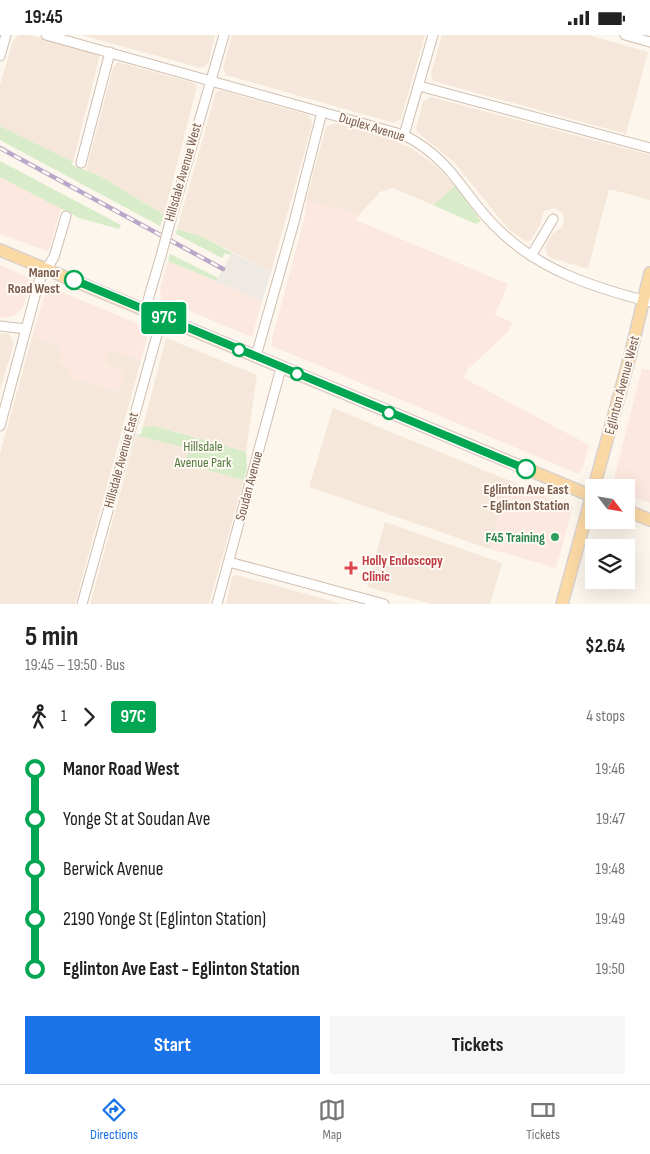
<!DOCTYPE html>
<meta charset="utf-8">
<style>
body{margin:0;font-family:"Sofia Sans Condensed",sans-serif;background:#f6f6f6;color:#222;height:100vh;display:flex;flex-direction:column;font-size:19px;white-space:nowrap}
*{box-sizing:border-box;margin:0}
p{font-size:16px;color:#767676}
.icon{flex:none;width:28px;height:28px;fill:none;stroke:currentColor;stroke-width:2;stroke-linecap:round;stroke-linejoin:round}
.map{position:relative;height:569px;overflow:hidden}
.details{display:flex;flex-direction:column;background:#fff;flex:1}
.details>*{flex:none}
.badge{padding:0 10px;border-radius:4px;font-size:18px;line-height:32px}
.needle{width:32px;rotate:121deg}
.controls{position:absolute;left:585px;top:444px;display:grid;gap:10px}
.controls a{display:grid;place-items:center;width:50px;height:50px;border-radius:0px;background:#fff;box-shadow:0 5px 20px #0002;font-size:25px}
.map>.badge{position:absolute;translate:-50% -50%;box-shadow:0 0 0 2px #fff}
.legs{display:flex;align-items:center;gap:8px;height:55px;padding:0 25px;font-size:16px}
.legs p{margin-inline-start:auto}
.overview{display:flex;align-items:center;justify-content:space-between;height:85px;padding:0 25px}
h1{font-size:28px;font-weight:700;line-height:38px}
.button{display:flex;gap:10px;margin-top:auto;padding:10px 25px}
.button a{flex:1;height:58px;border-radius:0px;background:#1a73e8;color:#fff;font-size:20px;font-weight:700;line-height:58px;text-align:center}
.button a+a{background:#f6f6f6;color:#222}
ul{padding:0 25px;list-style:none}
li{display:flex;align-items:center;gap:18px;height:50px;font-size:19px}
li i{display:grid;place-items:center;width:8px;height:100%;margin:0 6px;background:currentColor}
li i::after{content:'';width:12px;height:12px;margin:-6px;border:4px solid;border-radius:50%;background:#fff}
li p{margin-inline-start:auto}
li:first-child i{background:linear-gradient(#0000 50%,currentColor 0)}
li:last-child i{background:linear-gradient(currentColor 50%,#0000 0)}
.status{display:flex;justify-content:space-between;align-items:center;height:35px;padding:0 25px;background:#fff;direction:ltr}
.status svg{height:14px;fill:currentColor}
.tabs{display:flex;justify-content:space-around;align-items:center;height:70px;border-top:1px solid #e0e0e0;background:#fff;font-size:14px;color:#767676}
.tabs a{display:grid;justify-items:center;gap:2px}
.tabs .selected{color:#1a73e8}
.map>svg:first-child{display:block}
.residential{fill:#f5e8da}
.commercial{fill:#fde8e0}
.industrial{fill:#efe9e4}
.green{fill:#d8ecc9}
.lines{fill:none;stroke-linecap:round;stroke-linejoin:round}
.minor-casing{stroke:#d1beb0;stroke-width:11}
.major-casing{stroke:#dad1cd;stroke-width:14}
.minor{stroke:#fff;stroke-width:9}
.major{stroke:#fbd9a5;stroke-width:11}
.rail-casing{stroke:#b9a8c9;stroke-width:4.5}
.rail{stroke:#fffaf3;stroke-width:2.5;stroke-dasharray:8;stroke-linecap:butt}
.minor-bridge-casing{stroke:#d1beb0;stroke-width:11;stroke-linecap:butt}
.minor-bridge{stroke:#fff;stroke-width:9}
.line-1-casing{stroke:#fff;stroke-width:11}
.line-1{stroke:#00a651;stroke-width:8}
.stop-1-dot{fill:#fff;stroke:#00a651;stroke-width:2.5}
.leisure-dot{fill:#2e9e5b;stroke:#fffaf3;stroke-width:2}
.health-dot{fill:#e0444e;stroke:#fffaf3;stroke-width:2}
.labels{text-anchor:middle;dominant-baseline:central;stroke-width:4;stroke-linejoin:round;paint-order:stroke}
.street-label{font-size:14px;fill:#7a5c4d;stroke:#fffaf3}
.stop-label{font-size:14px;font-weight:bold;fill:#7a5c4d;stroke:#fffaf3;text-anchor:end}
.park-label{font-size:14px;fill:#537a41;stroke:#fffaf3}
.leisure-label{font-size:14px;font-weight:bold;fill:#27864d;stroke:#fffaf3;text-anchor:end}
.health-label{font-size:14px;font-weight:bold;fill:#be3a42;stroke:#fffaf3;text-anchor:start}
</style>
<div class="status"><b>19:45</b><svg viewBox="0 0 49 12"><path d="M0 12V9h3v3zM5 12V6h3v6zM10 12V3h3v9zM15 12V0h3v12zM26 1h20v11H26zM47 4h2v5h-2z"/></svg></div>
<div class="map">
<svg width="650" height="569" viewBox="0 0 650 569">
<rect width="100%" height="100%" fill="#fdf6ec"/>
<!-- residential -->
<g class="residential">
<path d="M30,0l67,19 2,4 -26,104 -73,-36v-41l13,-44 5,-6z"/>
<path d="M81,0h134l-7,29 -7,4z"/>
<path d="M232,0h193l-24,84 -7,4 -168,-48 -3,-7z"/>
<path d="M442,0h146l60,17 -22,82 -193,-53 -2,-7z"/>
<path d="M118,27l76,21 3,3 -33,129 -64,-39 -14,-5 27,-103z"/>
<path d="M220,55l88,25 3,4 1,6 -41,147 -68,-35 -26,-8 39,-137z"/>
<path d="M431,62l219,58v45l-41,-11 -21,80 -37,-11 -4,-3 -2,-8 7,-13 10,-7 2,-6 -1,-7 -8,-6 -11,3 -4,14 -9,15 -4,2 -18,-12 -55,-68 -37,-30 -1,-4 7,-26z"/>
<path d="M335,88l53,15 23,10 23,16 21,22 -22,19 -40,-17 -13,4 -21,23 -53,-15 20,-73z"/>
<path d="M5,298l4,1 5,9 -14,47v-56z"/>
<path d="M32,302l26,7 13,23 -3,10 50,14 7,-19 -20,-8 3,-13 3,-2 30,11 -66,244h-75v-150z"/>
<path d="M166,303l91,37 -11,77 -94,-27 -1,2 -8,-1z"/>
<path d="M333,373l177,73 -20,68 -181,-62z"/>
<path d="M136,400l53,14 -4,15 59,16 -35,124h-119z"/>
<path d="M385,487l117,41 -12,41h-58l-65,-17z"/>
<path d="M236,540l45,12 61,17h-116l6,-27z"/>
</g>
<!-- commercial -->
<g class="commercial">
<path d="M0,142l61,31 -12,42 -2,1 -47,-17z"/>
<path d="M306,165l50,13 3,2 -3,5 152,64 -13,31 17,7 -4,10 -41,38 -3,8 125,67 -5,18 -5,11 -307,-128v-7l33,-123z"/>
<path d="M168,226l94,40 -10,36 -91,-38 -1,-11z"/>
<path d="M0,230l24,11 7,5 -8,26 -9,9 -14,2z"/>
<path d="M47,251l99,41 2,6 -7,27 -30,-10 -3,1 -3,13 20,8 -6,19 -51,-14 2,-10 -12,-3 4,-14 -4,-6 -26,-7z"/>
<path d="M642,333l8,2v133l-24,-9v-7h-14z"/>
<path d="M510,446l63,26 -17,61 -66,-19z"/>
</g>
<!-- industrial -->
<path class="industrial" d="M232,218l39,19 -9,29 -46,-20z"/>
<!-- green -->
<g class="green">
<path d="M0,91l73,36 -1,3 28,11 64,39 -4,11 -160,-86z"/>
<path d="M0,126l121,64 -2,4 -40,-11 -79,-41z"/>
<path d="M455,151l26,35 -5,3 -43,-19z"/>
<path d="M177,194l26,8 29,16 -2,2 -5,-2 -3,5 -46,-24z"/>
<path d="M170,219l48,24 -2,3 -48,-20z"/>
<path d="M151,390l95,27 1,17 -3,11 -59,-16 4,-15 -53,-14 5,-1 2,-8 7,1z"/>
</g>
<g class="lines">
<!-- minor casing -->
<g class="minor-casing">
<g id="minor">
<path d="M46,0l358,100c52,27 58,61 96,96 41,40 96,57 150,71"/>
<path d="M625,0l25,7"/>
<path d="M0,21l6,-21"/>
<path d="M419,51l231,62"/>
<path d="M404,100l29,-100"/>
<path d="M81,128l29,-111"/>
<path d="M169,191l55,-191"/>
<path d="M531,221l22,-37"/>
<path d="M145,275l16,-54"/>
<path d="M0,291l26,3"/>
<path d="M256,321l37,-130 29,-114"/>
<path d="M0,391l39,-145 15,-24 12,-41"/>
<path d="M229,527l155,42"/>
<path d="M82,569l80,-287"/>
<path d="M217,569l64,-236"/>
</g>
</g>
<!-- major casing -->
<g class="major-casing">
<g id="major">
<path d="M0,215l594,247"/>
<path d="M626,475l24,10"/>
<path d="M562,569l68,-248 20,-83"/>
</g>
</g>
<!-- minor -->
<use href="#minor" class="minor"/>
<!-- major -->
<use href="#major" class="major"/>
<!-- rail casing -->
<g class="rail-casing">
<path id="rail" d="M0,113l223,121"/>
</g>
<!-- rail -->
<use href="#rail" class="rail"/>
<!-- minor-bridge casing -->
<g class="minor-bridge-casing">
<path id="minor-bridge" d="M161,221l8,-30"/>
</g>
<!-- minor-bridge -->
<use href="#minor-bridge" class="minor-bridge"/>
</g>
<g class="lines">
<!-- line-1 casing -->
<g class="line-1-casing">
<path id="line-1" d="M74,245l452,189"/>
</g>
<!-- line-1 -->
<use href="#line-1" class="line-1"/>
</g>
<!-- markers -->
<g class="stop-1-dot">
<circle cx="74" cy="245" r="9"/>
<circle cx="239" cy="315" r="6"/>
<circle cx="297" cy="339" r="6"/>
<circle cx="389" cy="378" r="6"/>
<circle cx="526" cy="434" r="9"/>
</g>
<circle class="leisure-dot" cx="555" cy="502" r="5"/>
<path class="health-dot" d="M348.5 525.5h5v5h5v5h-5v5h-5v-5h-5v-5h5z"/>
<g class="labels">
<!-- street labels -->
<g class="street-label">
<text transform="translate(372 92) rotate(17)">Duplex Avenue</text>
<text transform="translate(183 137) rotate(-74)">Hillsdale Avenue West</text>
<text transform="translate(622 350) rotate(-75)">Eglinton Avenue West</text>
<text transform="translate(121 425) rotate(-75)">Hillsdale Avenue East</text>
<text transform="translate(249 451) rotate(-75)">Soudan Avenue</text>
</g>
<!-- stop labels -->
<g class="stop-label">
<text x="60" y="237">Manor<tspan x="60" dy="16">Road West</tspan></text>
<text x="526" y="454" text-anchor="middle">Eglinton Ave East<tspan x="526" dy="16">- Eglinton Station</tspan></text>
</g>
<!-- park labels -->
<g class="park-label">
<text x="203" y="411">Hillsdale<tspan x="203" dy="16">Avenue Park</tspan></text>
</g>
<!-- leisure labels -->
<g class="leisure-label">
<text x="545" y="502">F45 Training</text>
</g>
<!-- health labels -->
<g class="health-label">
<text x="362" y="525">Holly Endoscopy<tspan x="362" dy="16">Clinic</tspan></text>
</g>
</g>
</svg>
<div class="controls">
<a><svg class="needle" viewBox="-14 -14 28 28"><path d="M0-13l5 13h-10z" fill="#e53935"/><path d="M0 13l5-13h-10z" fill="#767676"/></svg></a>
<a><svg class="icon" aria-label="layers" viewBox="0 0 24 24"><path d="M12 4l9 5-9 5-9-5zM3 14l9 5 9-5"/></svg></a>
</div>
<b class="badge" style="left:164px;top:283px;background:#00a651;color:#fff">97C</b>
</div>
<section class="details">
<div class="overview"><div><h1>5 min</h1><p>19:45 – 19:50 · Bus</p></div><b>$2.64</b></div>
<div class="legs"><svg class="icon" aria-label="walk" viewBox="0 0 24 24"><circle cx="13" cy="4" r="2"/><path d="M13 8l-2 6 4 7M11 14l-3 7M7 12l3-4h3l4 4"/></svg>1<svg class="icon" aria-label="forward" viewBox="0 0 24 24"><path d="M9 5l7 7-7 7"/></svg><b class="badge" style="background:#00a651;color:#fff">97C</b><p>4 stops</p></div>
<ul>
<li><i style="color:#00a651"></i><b>Manor Road West</b><p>19:46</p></li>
<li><i style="color:#00a651"></i><span>Yonge St at Soudan Ave</span><p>19:47</p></li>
<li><i style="color:#00a651"></i><span>Berwick Avenue</span><p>19:48</p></li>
<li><i style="color:#00a651"></i><span>2190 Yonge St (Eglinton Station)</span><p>19:49</p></li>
<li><i style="color:#00a651"></i><b>Eglinton Ave East - Eglinton Station</b><p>19:50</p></li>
</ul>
<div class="button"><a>Start</a><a>Tickets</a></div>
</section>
<nav class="tabs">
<a class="selected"><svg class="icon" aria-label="directions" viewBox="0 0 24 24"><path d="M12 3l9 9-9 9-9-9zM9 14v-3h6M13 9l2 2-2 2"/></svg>Directions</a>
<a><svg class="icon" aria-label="map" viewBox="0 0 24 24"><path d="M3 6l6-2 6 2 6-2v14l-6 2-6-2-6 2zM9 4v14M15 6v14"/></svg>Map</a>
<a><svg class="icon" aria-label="tickets" viewBox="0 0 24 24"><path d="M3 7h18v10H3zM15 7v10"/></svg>Tickets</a>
</nav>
